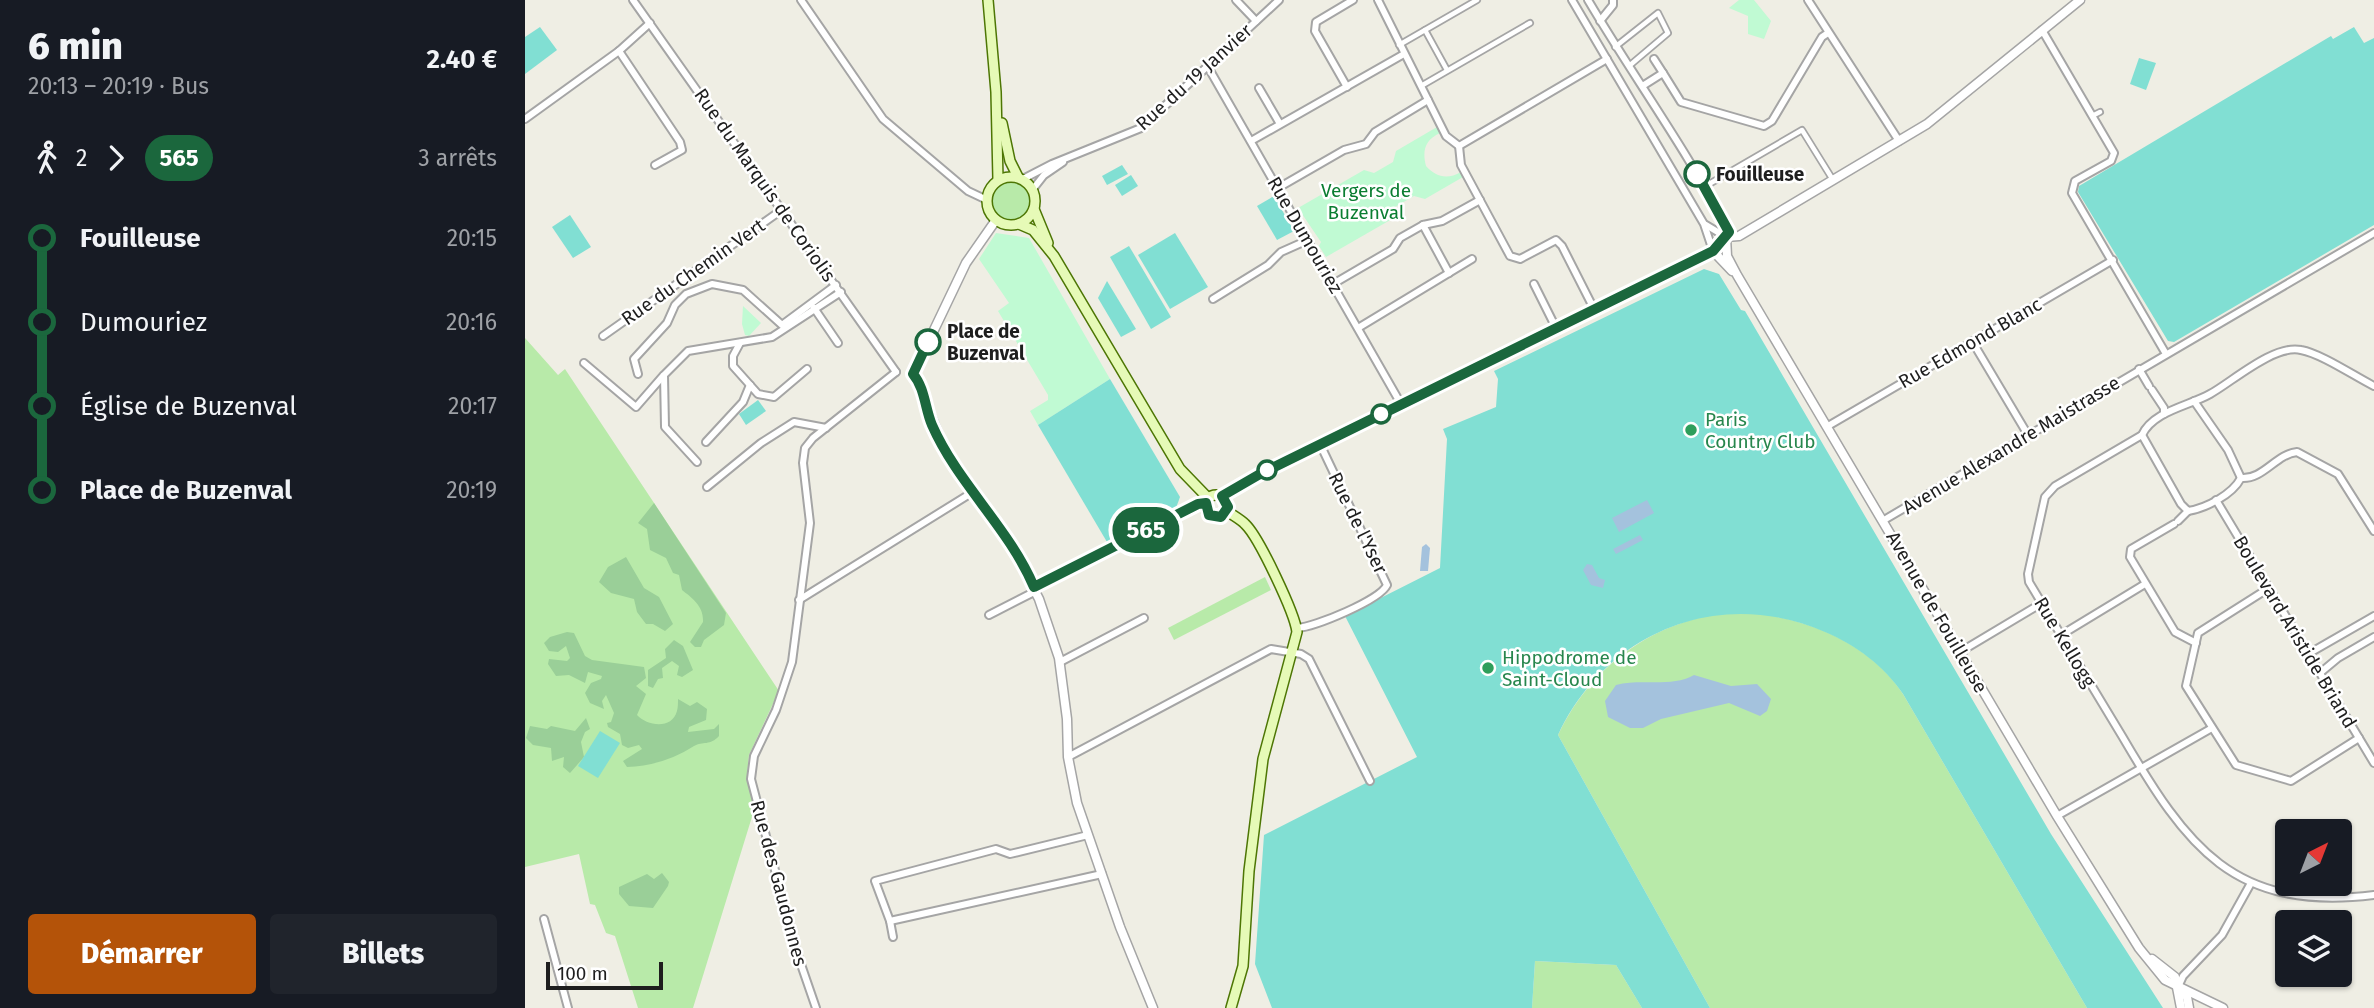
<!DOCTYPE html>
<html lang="fr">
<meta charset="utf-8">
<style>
body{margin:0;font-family:"Fira Sans",sans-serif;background:#20242c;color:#f1f3f6;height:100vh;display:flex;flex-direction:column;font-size:26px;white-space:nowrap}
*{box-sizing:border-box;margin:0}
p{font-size:23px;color:#9ea1a6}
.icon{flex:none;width:38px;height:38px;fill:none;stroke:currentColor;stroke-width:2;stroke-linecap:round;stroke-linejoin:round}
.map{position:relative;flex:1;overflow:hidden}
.sheet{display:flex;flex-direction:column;background:#171b24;width:525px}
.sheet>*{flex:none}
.badge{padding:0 14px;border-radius:23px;font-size:24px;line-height:46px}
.needle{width:46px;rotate:42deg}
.controls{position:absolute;left:1750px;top:819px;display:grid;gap:14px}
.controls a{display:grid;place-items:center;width:77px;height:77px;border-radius:7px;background:#171b24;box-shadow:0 2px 5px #0004;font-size:35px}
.scale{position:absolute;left:21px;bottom:18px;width:117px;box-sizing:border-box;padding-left:7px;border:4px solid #1e1e1e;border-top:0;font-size:19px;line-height:24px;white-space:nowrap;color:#1e1e1e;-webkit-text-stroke:5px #fff;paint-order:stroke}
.map>.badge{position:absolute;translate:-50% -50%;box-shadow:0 0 0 4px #fff}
.legs{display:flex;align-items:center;gap:10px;height:77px;padding:0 28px;font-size:23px}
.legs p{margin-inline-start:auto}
.head{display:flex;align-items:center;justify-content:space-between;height:119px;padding:0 28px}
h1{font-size:38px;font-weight:800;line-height:52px}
.action{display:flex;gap:14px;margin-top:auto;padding:14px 28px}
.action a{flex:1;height:80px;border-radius:7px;background:#b45309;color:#fff;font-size:28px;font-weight:800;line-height:80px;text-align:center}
.action a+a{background:#20242c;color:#f1f3f6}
ul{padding:0 28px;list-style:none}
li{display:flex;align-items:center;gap:24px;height:84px;font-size:26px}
li i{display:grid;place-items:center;width:10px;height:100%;margin:0 9px;background:currentColor}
li i::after{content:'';width:18px;height:18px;margin:-9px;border:5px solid;border-radius:50%;background:#171b24}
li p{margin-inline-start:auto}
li:first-child i{background:linear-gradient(#0000 50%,currentColor 0)}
li:last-child i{background:linear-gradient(currentColor 50%,#0000 0)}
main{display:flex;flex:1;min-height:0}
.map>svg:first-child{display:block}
.grass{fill:#b8eaa9}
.forest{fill:#9acf98}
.park{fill:#c0fad3}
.pitch{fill:#81dfd3}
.water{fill:#a4c2dd}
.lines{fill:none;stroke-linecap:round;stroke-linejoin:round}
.pedestrian-casing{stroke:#a5a5a5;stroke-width:8}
.minor-casing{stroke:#a5a5a5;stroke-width:10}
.tertiary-casing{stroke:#a5a5a5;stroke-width:11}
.secondary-casing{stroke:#4d7604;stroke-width:12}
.pedestrian{stroke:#fff;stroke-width:4.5}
.minor{stroke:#fff;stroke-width:6}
.tertiary{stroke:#fff;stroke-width:8}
.secondary{stroke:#e6fab7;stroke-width:9}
.line-1-casing{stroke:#fff;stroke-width:16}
.line-1{stroke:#1b673d;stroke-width:10}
.stop-1-dot{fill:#fff;stroke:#1b673d;stroke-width:3.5}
.leisure-dot{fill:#2e9e5b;stroke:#fff;stroke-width:2.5}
.labels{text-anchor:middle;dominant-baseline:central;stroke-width:5;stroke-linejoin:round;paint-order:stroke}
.street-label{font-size:19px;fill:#1e1e1e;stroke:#fff}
.stop-label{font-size:19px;font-weight:bold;fill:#1e1e1e;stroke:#fff;text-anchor:start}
.park-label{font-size:19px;fill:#0a7d31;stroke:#fff}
.leisure-label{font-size:19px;fill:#27864d;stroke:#fff;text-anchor:start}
</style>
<main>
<section class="sheet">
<div class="head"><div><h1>6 min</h1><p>20:13 – 20:19 · Bus</p></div><b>2.40 €</b></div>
<div class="legs"><svg class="icon" aria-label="walk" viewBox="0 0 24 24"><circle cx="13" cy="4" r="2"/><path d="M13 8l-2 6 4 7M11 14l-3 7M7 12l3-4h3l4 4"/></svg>2<svg class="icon" aria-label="forward" viewBox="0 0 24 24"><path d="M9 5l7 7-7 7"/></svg><b class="badge" style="background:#1b673d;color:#fff">565</b><p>3 arrêts</p></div>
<ul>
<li><i style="color:#1b673d"></i><b>Fouilleuse</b><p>20:15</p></li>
<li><i style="color:#1b673d"></i><span>Dumouriez</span><p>20:16</p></li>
<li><i style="color:#1b673d"></i><span>Église de Buzenval</span><p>20:17</p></li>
<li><i style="color:#1b673d"></i><b>Place de Buzenval</b><p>20:19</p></li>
</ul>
<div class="action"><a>Démarrer</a><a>Billets</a></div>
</section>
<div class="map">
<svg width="1849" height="1008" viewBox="0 0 1849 1008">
<rect width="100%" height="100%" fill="#efeee4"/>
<!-- grass -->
<g class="grass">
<circle cx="486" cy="201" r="20"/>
<path d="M0,338l33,37 7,-6 214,322 -30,64 -2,20 8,32 -62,201h-55l-23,-72 -9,-3 -11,-28 -5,-1 -11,-50 -54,13z"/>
<path d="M740,577l6,13 -97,50 -6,-12z"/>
<path d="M1218,612c61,5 125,29 160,82l184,314h-377l-152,-273c34,-73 105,-121 185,-123z"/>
<path d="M1010,961l81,4 26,43h-110z"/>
</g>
<!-- forest -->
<g class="forest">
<path d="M129,503l72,110 -2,12 -20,15 -3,7h-6l-5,-5 13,-20c1,-16 -11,-24 -21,-32l-3,-15 -6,-2 -7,-15 -16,-8 -3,-21 -9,-6z"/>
<path d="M101,557l18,31 15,9 14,27 -8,7 -12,-7h-7l-9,-12 -3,-13 -23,-6 -12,-11 9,-15z"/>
<path d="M42,632l7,1 11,23 7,4 52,7 2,11 -10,8 10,8 -9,21c10,11 35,15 40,-4 1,-4 1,-8 1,-12l12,7 7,-4 10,7 -1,11 -17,7 -1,5 26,-3 5,-5v12c-9,10 -16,5 -25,10 -20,13 -42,20 -67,21l-4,-6 19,-12 -3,-4 -11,3 -6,-3 -2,-11 -12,-7 -1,-4 4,-1 3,-9 -8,-18 -4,6 2,8 -14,-6 -5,-10 6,-10 10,-4 1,-3 -14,-4 -3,11 -16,-8 -13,1 -8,-12 1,-5 18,2 3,-3 -4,-12 -8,6 -9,-1 -5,-8 6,-6z"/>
<path d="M149,640l9,6 10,24 -11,7 -5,-2 2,-9 -7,-5 -10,7 1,10 -5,1 -5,9 -5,-2v-16l18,-12 -1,-9z"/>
<path d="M61,718l4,11 -5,3 -4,10 3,15 -14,16 -7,-6 1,-10 -12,4 -1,-13 -18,-3 -7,-7 4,-12 17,3 4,-3 24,5z"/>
<path d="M137,873l7,9 -1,4 -15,22 -24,-2 -10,-12v-7l28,-13 7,5z"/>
</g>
<!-- park -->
<g class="park">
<path d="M1214,0h15l17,21 -7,18 -16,-5v-18l-19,-8z"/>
<path d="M912,127l3,6c-15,7 -18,17 -14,33 10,11 21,14 35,6l2,5 -38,22 -11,-3 -19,11 -3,12 -66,38 -7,-11 2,-4 -23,-34 66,-38 10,3 19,-11 3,-11z"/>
<path d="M471,233l33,5 81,141 -72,46 -8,-14 18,-11v-5l-50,-84 11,-8 -30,-44z"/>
<path d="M218,306l18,17 -12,13 -4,-1 -3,-11z"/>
</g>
<!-- pitch -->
<g class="pitch">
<path d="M15,27l17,23 -32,24v-37z"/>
<path d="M1829,27l10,16 10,-5v187l-200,117 -6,-1 -90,-149 1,-6 252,-150 2,3z"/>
<path d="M1614,58l17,5 -10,27 -16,-6z"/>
<path d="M597,165l6,9 -21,11 -5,-9z"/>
<path d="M606,175l7,11 -16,10 -7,-11z"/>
<path d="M749,196l20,35 -17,9 -20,-34z"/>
<path d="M45,215l21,32 -18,11 -21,-31z"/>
<path d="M650,233l33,54 -38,22 -32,-54z"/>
<path d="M604,246l42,71 -20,12 -41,-72z"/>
<path d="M1179,269l15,5 22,36 4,1 306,523 112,174h-76l-184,-314c-19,-28 -47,-49 -78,-62 -105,-46 -218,-1 -267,103l152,273h-68l-26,-43 -81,-4 -3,47h-260l-17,-44 9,-129 153,-78 -72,-141 95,-48 7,-129 -4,-10 53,-22 2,-28 -4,-8z"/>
<path d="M582,281l29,48 -15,8 -23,-39z"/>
<path d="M585,379l70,118 -4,11 -69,34 -69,-117z"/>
<path d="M233,400l8,11 -20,14 -7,-11z"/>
<path d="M75,731l20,12 -22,35 -20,-12z"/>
</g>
<!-- water -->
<g class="water">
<path d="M1122,500l7,13 -35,19 -7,-14z"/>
<path d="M1115,535l3,5 -27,14 -3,-5z"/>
<path d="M901,544l4,4 -2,23h-8l2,-24z"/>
<path d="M1062,564l5,1 7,13 6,2 -2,8 -12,-3 -8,-15z"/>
<path d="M1169,675l37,11 26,-2 14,15 -4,12 -7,5 -31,-13 -68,16 -18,9h-13l-22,-11 -3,-16 11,-16c25,-7 55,3 78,-10z"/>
</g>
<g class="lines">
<!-- pedestrian casing -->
<g class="pedestrian-casing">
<g id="pedestrian">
<path d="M900,30l22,40"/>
<path d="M874,45l78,-45"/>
<path d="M1090,47l43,-34 10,20 -39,33"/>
<path d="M896,86l109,-63"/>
<path d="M1567,116l8,-4"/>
<path d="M1179,187l98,-57 31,50"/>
</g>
</g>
<!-- minor casing -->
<g class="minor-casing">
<g id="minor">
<path d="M108,0l263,372"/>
<path d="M276,0l82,119 85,72 19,9"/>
<path d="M711,0l20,21"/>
<path d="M853,0l68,136 13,10"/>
<path d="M1063,0c46,78 100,151 141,232l-3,5 -20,-12"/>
<path d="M1283,0l91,141"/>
<path d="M1075,21l13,-16v-5"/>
<path d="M1517,30l72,123 -3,8 -36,20 -3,12 94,161"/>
<path d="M94,51l61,91 2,8 -27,15"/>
<path d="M1129,59l9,14"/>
<path d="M683,67l193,337"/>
<path d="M1119,85l19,-12 18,29 83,24 8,-5 50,-84 6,-4"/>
<path d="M822,87l-32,-56 1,-9 37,-22"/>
<path d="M734,88l21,36"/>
<path d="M0,119l94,-68 31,-28"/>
<path d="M726,141l153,-87"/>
<path d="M934,146l2,19 49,91 10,3 36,-19 6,6 32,63"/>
<path d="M934,146l148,-87"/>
<path d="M498,179l29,-15 89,-36 138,-128"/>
<path d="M753,188l66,-38 22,-6 9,-12 53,-32"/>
<path d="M508,189l11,-14 19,-13"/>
<path d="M898,225l26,48"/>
<path d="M808,284l60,-35 7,-11 23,-13 19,-4 38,-21"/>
<path d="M1009,284l22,44"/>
<path d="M688,299l55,-34 13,-13 27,-12"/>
<path d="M289,308l24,35"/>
<path d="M833,328l114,-69"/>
<path d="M78,336l180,-127"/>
<path d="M1447,341l56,94"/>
<path d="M215,343l-7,13v10l25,28 16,3 33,-28"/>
<path d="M59,363l52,44 27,-31"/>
<path d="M1614,369l10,17"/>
<path d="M113,374l-4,-15 33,-36 8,-18 11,-11 26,-10 31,6 39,35 54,-40"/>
<path d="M1849,386c-20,-10 -52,-32 -73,-36 -27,-6 -69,32 -91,44 -21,12 -57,17 -68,41l-87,51 -10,11 -17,77 1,8c31,51 62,102 93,154 65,111 111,176 252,159"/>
<path d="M1627,390l12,18v6"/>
<path d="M1669,401l34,49 13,28"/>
<path d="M1303,426l285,-166"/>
<path d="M1617,435l39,69 7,7c18,-3 44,-16 53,-33"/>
<path d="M181,442l37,-40 7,-17"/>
<path d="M172,462l-32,-35 -1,-52 24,-24 84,-14 69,-45"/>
<path d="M1716,478c22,2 35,-24 56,-26l41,22 36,57"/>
<path d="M182,487l54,-44 33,-21 32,6"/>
<path d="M697,497l61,-36 430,-210 -9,-27 -132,-224"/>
<path d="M1691,500l158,263"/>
<path d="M1359,520l490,-287"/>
<path d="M1653,521l10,-10"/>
<path d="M1649,524l-43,25 -1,8 45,75 21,11"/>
<path d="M1744,588l-71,45 -12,53 50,79 55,16 68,-43"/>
<path d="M274,600l174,-108"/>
<path d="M464,615l47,-24"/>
<path d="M772,628c18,-1 83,-28 90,-43l-67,-141"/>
<path d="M1536,635l84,-51"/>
<path d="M1435,652l82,-49"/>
<path d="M1783,654l66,-38"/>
<path d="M535,662l84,-44"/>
<path d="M1795,673l18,-15 36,-21"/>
<path d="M543,757l203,-108 30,5 8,5 61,122"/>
<path d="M1532,816l155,-88"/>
<path d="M563,835l-78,19 -14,-5 -121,32 15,40 212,-47"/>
<path d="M19,919l24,89"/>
<path d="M365,921l3,16"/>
<path d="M1653,987l5,-11 39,-41 29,-52"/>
<path d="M291,1008l-20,-58 -45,-171 3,-23 22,-46 16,-48 18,-139 -7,-60 2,-15 8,-10 83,-66"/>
</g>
</g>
<!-- tertiary casing -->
<g class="tertiary-casing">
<g id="tertiary">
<path d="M471,220l-30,43 -53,111 31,73 65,94 30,58 20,59 8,61 1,38 9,46 43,124 33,81"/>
<path d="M1201,237l1,19 10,19 320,541 82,132 26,32 58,28"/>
<path d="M1201,237l13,-1 188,-112 153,-124"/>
<path d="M1188,251l19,20"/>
<path d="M509,587l164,-83 8,-1"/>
<path d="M1627,959l23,18 6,31"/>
<path d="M1655,989l7,8 2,11"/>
</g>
</g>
<!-- secondary casing -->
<g class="secondary-casing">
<g id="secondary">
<path d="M463,0l8,92 2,88"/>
<path d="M477,123l8,38 8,16"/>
<circle cx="486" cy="201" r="24"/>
<path d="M509,209l14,34"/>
<path d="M494,224l14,6 21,26 126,213 28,29"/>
<circle cx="691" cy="506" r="11"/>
<path d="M702,511c5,4 13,8 18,13 14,13 50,90 52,108l-34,127 -14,112 -6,95 -12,42"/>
</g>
</g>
<!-- pedestrian -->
<use href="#pedestrian" class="pedestrian"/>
<!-- minor -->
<use href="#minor" class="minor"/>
<!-- tertiary -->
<use href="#tertiary" class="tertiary"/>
<!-- secondary -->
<use href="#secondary" class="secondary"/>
</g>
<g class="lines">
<!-- line-1 casing -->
<g class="line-1-casing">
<path id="line-1" d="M403,342l-15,32c12,14 12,35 19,51 26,59 77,103 102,162l164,-83 8,-1 3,12 12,2 7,-10 -6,-11 38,-22 453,-223 16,-19 -32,-58"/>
</g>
<!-- line-1 -->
<use href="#line-1" class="line-1"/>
</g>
<!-- markers -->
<g class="stop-1-dot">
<circle cx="1172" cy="174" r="12"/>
<circle cx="403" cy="342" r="12"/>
<circle cx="856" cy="414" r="9"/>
<circle cx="742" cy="470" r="9"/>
</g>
<g class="leisure-dot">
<circle cx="1166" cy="430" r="7"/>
<circle cx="963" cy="668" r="7"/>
</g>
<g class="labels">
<!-- street labels -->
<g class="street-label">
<text transform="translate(669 77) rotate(-42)">Rue du 19 Janvier</text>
<text transform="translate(240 185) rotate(55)">Rue du Marquis de Coriolis</text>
<text transform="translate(780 235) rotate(60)">Rue Dumouriez</text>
<text transform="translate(168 272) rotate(-35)">Rue du Chemin Vert</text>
<text transform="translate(1445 343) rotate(-30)">Rue Edmond Blanc</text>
<text transform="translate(1486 445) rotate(-31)">Avenue Alexandre Maistrasse</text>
<text transform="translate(833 523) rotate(64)">Rue de l'Yser</text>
<text transform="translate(1412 612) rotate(60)">Avenue de Fouilleuse</text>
<text transform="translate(1770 632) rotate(59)">Boulevard Aristide Briand</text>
<text transform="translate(1540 642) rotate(59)">Rue Kellogg</text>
<text transform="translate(254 883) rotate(75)">Rue des Gaudonnes</text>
</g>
<!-- stop labels -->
<g class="stop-label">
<text x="1191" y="174">Fouilleuse</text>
<text x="422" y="331">Place de<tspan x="422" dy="22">Buzenval</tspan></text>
</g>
<!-- park labels -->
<g class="park-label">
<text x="841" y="190">Vergers de<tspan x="841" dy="22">Buzenval</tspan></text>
</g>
<!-- leisure labels -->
<g class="leisure-label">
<text x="1180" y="419">Paris<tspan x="1180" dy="22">Country Club</tspan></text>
<text x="977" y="657">Hippodrome de<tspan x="977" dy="22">Saint-Cloud</tspan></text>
</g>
</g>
</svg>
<div class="controls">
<a><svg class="needle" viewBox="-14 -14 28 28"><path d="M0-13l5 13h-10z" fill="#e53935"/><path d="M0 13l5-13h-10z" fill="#9ea1a6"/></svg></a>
<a><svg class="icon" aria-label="layers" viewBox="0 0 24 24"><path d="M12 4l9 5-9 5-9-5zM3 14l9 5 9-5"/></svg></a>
</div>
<div class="scale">100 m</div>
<b class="badge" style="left:621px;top:530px;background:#1b673d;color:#fff">565</b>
</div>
</main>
